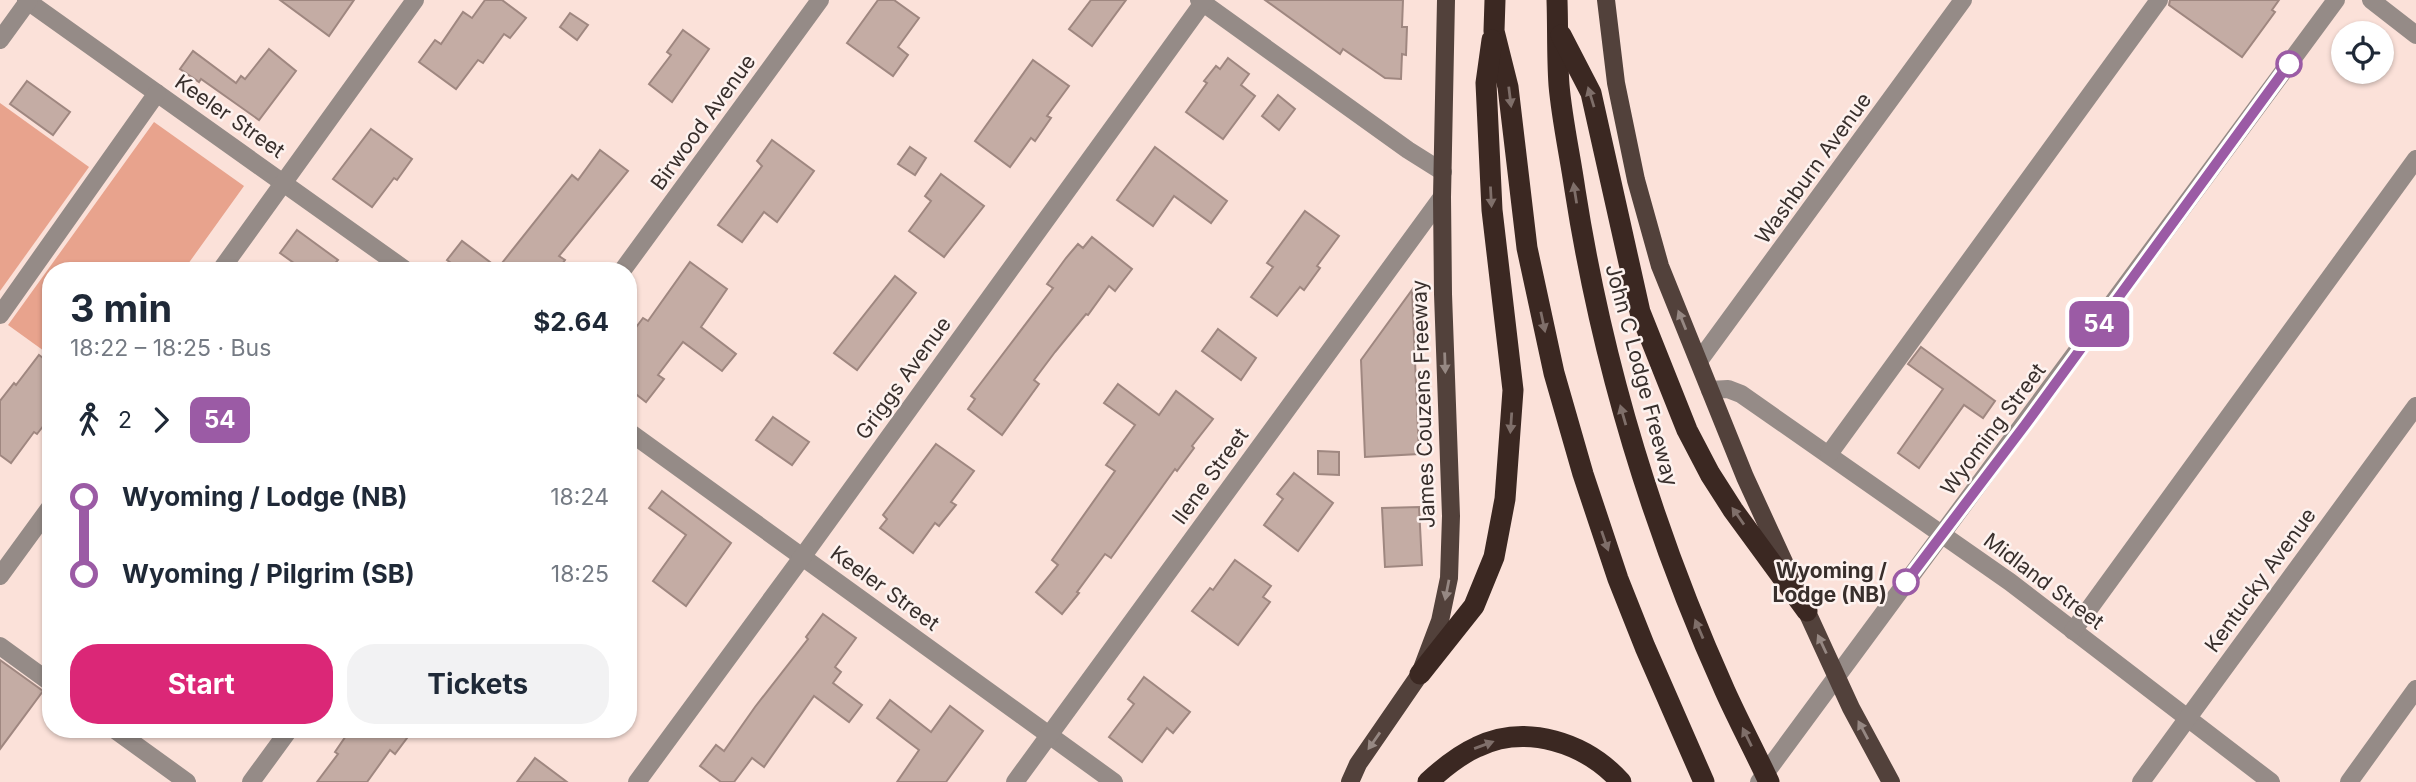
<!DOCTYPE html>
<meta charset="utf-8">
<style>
body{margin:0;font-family:Inter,sans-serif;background:#f2f2f3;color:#1f2937;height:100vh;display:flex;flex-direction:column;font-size:26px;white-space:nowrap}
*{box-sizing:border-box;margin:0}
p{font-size:23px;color:#747a83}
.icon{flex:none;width:38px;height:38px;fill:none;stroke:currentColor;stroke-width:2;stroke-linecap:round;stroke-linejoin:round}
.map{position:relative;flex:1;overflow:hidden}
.side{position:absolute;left:42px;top:262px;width:595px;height:476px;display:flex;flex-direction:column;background:#fff;border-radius:28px;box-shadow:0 2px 5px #0004}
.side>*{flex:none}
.badge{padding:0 14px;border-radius:10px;font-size:24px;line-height:46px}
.buttons{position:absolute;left:2331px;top:21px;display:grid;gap:14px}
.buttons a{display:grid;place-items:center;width:63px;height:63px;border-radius:50%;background:#fff;box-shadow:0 2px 5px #0004;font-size:35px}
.map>.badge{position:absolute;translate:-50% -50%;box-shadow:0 0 0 4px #fff}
.legs{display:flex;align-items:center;gap:10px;height:77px;padding:0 28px;font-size:23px}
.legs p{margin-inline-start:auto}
.head{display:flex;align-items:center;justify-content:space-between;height:119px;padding:0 28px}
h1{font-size:38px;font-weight:700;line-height:52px}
.button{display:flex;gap:14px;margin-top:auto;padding:14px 28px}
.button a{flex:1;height:80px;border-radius:28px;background:#db2777;color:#fff;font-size:28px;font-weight:700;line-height:80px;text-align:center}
.button a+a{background:#f2f2f3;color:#1f2937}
ul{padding:0 28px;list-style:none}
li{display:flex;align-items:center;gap:24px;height:77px;font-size:26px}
li i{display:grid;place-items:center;width:10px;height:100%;margin:0 9px;background:currentColor}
li i::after{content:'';width:18px;height:18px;margin:-9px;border:5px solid;border-radius:50%;background:#fff}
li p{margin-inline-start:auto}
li:first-child i{background:linear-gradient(#0000 50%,currentColor 0)}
li:last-child i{background:linear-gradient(currentColor 50%,#0000 0)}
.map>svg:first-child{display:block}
.green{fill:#e8a38d}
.building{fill:#c4aca4;stroke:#9f8780;stroke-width:2}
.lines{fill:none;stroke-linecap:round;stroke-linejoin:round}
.minor{stroke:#958b87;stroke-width:18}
.major{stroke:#52413b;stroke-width:18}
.highway{stroke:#3b2822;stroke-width:21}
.oneway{fill:#7f6f6a}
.oneway2{fill:#968883}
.line-1-casing{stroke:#fff;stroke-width:16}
.line-1{stroke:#9b5ba5;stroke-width:10}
.stop-1-dot{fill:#fff;stroke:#9b5ba5;stroke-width:3.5}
.labels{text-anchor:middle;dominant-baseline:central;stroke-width:5;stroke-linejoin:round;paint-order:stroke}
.street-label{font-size:21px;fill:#382f2c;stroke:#fdf2ef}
.stop-label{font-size:21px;font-weight:bold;fill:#382f2c;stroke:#fdf2ef;text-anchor:end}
</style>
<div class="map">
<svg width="2416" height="782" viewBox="0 0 2416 782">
<rect width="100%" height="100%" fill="#fbe1d9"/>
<!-- green -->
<g class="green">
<path d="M0,103l89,64 -89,124z"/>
<path d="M154,122l90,64 -61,85h-132v85l-43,-31z"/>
</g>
<!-- building -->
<g class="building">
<path d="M280,0h74l-25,36z"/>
<path d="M485,0h17l24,18 -16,20 -6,-4 -21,29 -5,-3 -22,29 -37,-27 16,-22 6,4 22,-32 9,6z"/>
<path d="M878,0h16l25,18 -21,29 10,8 -15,21 -46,-33z"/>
<path d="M1091,0h35l-34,46 -23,-17z"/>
<path d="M1265,0h138l-1,27h5l-1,28 -4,-1 -1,25 -16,-1 -42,-29 -3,5z"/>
<path d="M2170,0h109l-7,10 3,2 -33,45 -73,-52z"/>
<path d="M570,13l18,12 -11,15 -17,-13z"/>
<path d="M683,30l26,19 -37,53 -23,-18 22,-29 -4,-3z"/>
<path d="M269,49l27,22 -37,49 -58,-41 -2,3 -19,-13 13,-18 43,32 5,-7 4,3z"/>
<path d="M1228,58l21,16 -8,11 14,11 -32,43 -37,-27 21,-29 -3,-2 12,-15 4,3z"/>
<path d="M1033,60l36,26 -22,30 4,2 -16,23 -4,-3 -21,29 -35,-26z"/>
<path d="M27,81l43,31 -17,23 -43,-31z"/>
<path d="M1278,95l17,14 -16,21 -17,-14z"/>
<path d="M371,129l41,30 -15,21 -3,-2 -22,29 -39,-28z"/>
<path d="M772,140l42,31 -37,51 -13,-10 -22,30 -24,-17 44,-59 -5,-5z"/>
<path d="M910,147l16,11 -11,17 -17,-11z"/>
<path d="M1155,147l72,54 -16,22 -37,-27 -21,30 -36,-26z"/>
<path d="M600,150l28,21 -69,85 6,4 -8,11h-95l-15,-11 15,-19 36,27 74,-93 6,5z"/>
<path d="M941,174l43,32 -40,51 -35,-26 22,-30 -6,-5z"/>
<path d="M1305,211l34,25 -22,30 3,2 -16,22 -4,-3 -23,29 -26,-19 22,-30 -6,-4z"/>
<path d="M297,230l41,30 -9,11h-24l-25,-18z"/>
<path d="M1092,237l40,32 -17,22 -6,-5 -21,29 -2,-1 -31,38 -21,28 5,4 -37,51 -34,-26 7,-10 -4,-3 82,-108 -6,-4 19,-26 12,-14 5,4z"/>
<path d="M690,262l37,27 -26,38 35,27 -14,17 -39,-29 -25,33 6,4 -18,23 -18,-14v-50l15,-20 5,3z"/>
<path d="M895,276l21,17 -59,77 -23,-17z"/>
<path d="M1412,290l7,164 -54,3 -4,-97z"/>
<path d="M1218,329l38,29 -15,22 -39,-29z"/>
<path d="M1921,347l74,54 -12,17 -19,-13 -45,63 -21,-15 45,-64 -35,-25z"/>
<path d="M39,355l12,9v52l-14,18 -3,-2 -23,31 -11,-8v-54l14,-18 2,2z"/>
<path d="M1118,384l41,31 17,-24 37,28 -21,27 2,2 -17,23 -2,-2 -64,89 -6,-4 -28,38 2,1 -17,21 -26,-22 22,-27 -6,-5 63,-89 -9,-6 29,-40 -31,-22z"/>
<path d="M773,417l36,25 -17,23 -36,-25z"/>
<path d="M936,444l38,27 -23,31 5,3 -17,21 -4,-3 -22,30 -33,-25 7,-9 -4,-4z"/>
<path d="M1318,451l21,1v23l-21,-1z"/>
<path d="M1294,473l39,30 -35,48 -34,-26 19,-26 -6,-5z"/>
<path d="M662,491l69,52 -45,63 -33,-25 33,-46 -37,-27z"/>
<path d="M1419,507l3,58 -37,2 -3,-59z"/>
<path d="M1235,560l36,26 -8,11 7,5 -32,43 -46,-34 18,-23 3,2z"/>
<path d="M823,614l33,24 -21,29 6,5 -8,11 29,22 -13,17 -35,-26 -50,71 -12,-9 -18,24h-13l-21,-16 16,-21 8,6 31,-44 53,-68 -2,-2z"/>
<path d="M0,660l43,31 -43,58z"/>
<path d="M1144,677l46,35 -17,21 -6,-5 -25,34 -33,-25 25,-33 -6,-5z"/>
<path d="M890,700l41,32 19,-26 33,25 -37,51h-49l22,-32 -42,-32z"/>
<path d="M350,730h63l-18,24 -5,-4 -23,32h-50l21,-28 -3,-2z"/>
<path d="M535,758l32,24h-50z"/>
</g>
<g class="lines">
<!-- minor -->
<g class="minor">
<path d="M26,0l381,271"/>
<path d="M1199,0l209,150 35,22"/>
<path d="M2371,0l45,35"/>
<path d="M0,40l29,-40"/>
<path d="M220,271l195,-271"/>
<path d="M622,271l198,-271"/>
<path d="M0,315l157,-222"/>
<path d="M1699,361l264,-361"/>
<path d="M1710,390l18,-1 13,5 269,188 261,200"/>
<path d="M628,431l486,351"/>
<path d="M1829,454l330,-454"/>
<path d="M0,576l51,-70"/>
<path d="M2073,631l343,-472"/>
<path d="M0,646l51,37"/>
<path d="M115,730l72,52"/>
<path d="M251,782l38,-52"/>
<path d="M637,782l166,-226 402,-556"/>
<path d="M1015,782l427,-585"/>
<path d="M1759,782l577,-782"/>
<path d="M2141,782l275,-376"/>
<path d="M2349,782l67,-93"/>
</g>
<!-- major -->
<g class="major">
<path d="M1606,0l10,83 20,97 24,86 85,211 106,231 40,74"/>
<path d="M1350,782l8,-18 62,-90 20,-53 9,-43 2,-62 -8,-222 -1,-97 4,-197"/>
</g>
<!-- highway -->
<g class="highway">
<path d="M1495,0l-1,31 14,56 19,161 27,125 29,101 35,105 27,68 59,135"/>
<path d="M1557,0c1,28 0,57 2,85 3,35 11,70 16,105 27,173 78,341 150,501 14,31 30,61 44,91"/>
<path d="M1561,35l30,58 49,219 47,118 23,44 23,36 74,101"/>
<path d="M1420,674l54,-68 20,-49 11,-58 8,-109 -21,-180 -6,-127 6,-43"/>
<path d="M1428,782c14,-13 31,-27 49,-35 49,-24 109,-4 144,35"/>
</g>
</g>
<!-- one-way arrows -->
<defs><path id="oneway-solid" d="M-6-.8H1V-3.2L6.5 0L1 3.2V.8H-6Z" transform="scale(1.75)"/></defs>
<g class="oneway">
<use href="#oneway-solid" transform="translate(1510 97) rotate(83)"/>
<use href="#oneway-solid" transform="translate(1591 97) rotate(-107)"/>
<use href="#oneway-solid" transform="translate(1575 193) rotate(-99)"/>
<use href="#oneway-solid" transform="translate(1491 197) rotate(87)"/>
<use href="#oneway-solid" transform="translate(1543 322) rotate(78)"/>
<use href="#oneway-solid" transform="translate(1623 415) rotate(-106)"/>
<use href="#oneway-solid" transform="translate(1511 423) rotate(94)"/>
<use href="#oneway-solid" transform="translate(1738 516) rotate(-125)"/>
<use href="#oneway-solid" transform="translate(1605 541) rotate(71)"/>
<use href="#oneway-solid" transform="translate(1699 629) rotate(-113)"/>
<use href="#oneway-solid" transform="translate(1747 737) rotate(-116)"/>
<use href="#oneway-solid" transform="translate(1484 745) rotate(-20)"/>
</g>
<g class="oneway2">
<use href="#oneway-solid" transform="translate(1682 320) rotate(-112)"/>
<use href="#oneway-solid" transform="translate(1445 363) rotate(88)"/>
<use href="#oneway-solid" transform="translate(1447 590) rotate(101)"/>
<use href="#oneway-solid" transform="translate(1822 644) rotate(-115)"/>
<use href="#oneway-solid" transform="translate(1863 730) rotate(-118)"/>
<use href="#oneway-solid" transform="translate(1374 741) rotate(125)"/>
</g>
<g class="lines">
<!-- line-1 casing -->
<g class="line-1-casing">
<path id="line-1" d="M1906,582l119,-157 264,-361"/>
</g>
<!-- line-1 -->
<use href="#line-1" class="line-1"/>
</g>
<!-- markers -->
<g class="stop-1-dot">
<circle cx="2289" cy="64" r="12"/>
<circle cx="1906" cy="582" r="12"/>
</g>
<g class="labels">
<!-- street labels -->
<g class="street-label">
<text transform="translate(230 116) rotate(35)">Keeler Street</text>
<text transform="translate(703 122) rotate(-54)">Birwood Avenue</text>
<text transform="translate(1813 168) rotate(-54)">Washburn Avenue</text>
<text transform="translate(1642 375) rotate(75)">John C Lodge Freeway</text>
<text transform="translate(903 378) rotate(-54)">Griggs Avenue</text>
<text transform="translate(1423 404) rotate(-92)">James Couzens Freeway</text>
<text transform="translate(1993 429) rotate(-53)">Wyoming Street</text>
<text transform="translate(1210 476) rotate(-54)">Ilene Street</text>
<text transform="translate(2260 580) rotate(-54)">Kentucky Avenue</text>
<text transform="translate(2044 581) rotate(37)">Midland Street</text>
<text transform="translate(885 588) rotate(36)">Keeler Street</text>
</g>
<!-- stop labels -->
<g class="stop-label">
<text x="1887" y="570">Wyoming /<tspan x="1887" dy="24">Lodge (NB)</tspan></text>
</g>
</g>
</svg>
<div class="buttons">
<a><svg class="icon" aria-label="locate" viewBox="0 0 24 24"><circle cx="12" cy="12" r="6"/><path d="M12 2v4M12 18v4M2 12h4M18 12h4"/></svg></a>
</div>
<b class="badge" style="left:2099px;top:324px;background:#9b5ba5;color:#fff">54</b>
<section class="side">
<div class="head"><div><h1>3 min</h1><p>18:22 – 18:25 · Bus</p></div><b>$2.64</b></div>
<div class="legs"><svg class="icon" aria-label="walk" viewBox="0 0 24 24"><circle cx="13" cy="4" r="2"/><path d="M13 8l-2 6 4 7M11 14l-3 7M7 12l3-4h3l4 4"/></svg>2<svg class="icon" aria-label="forward" viewBox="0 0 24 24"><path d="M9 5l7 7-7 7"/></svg><b class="badge" style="background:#9b5ba5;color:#fff">54</b></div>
<ul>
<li><i style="color:#9b5ba5"></i><b>Wyoming / Lodge (NB)</b><p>18:24</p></li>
<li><i style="color:#9b5ba5"></i><b>Wyoming / Pilgrim (SB)</b><p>18:25</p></li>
</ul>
<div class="button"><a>Start</a><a>Tickets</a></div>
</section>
</div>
